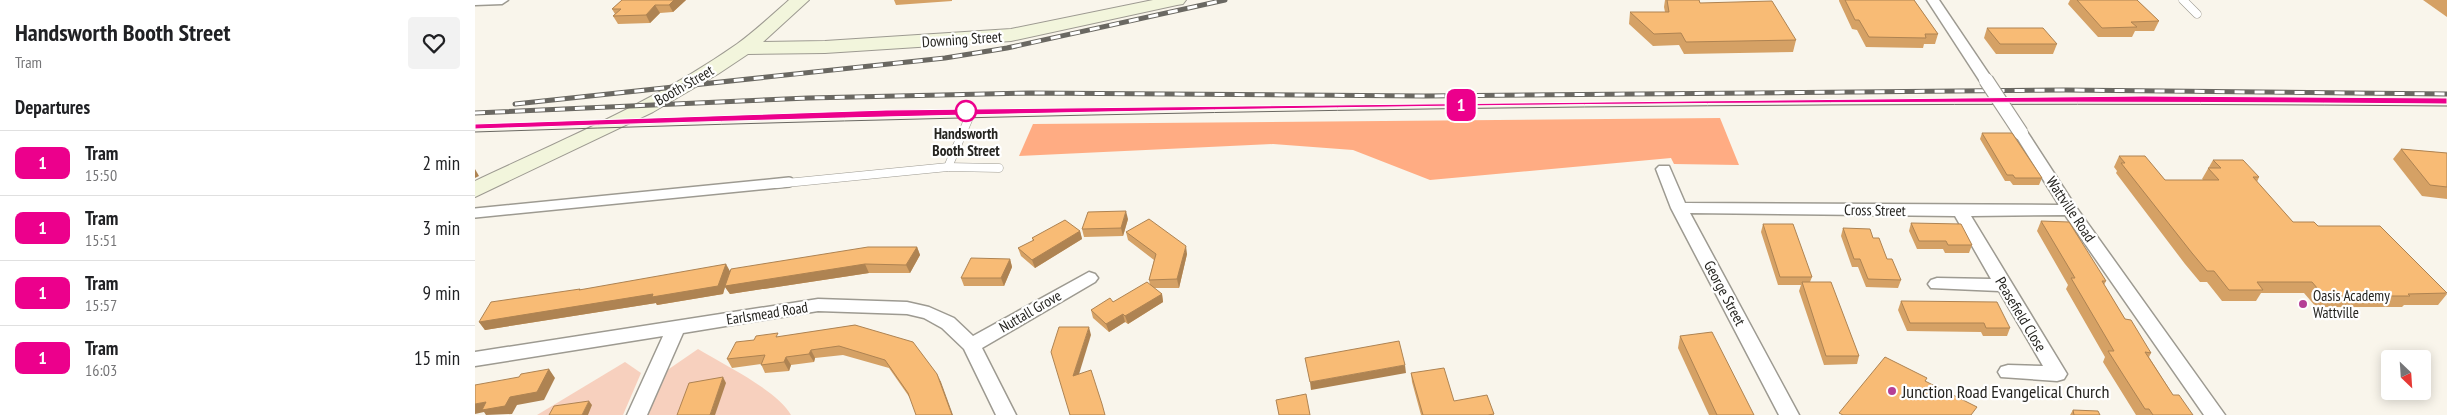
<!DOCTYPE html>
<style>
body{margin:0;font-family:"PT Sans Narrow",sans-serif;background:#f2f2f2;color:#202124;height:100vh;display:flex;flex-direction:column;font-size:19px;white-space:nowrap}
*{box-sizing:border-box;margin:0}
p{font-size:16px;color:#757577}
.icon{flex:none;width:28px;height:28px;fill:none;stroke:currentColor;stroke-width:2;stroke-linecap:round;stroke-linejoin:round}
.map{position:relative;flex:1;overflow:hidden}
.details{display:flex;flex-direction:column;background:#fff;width:475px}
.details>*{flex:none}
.badge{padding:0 10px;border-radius:8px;font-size:18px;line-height:32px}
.needle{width:32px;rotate:155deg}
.buttons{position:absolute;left:1906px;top:350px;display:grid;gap:10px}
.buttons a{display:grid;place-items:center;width:50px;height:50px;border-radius:5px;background:#fff;box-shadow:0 2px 12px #0003;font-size:25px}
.map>.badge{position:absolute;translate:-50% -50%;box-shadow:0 0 0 2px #fff}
h2{padding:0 15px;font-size:19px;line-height:45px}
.round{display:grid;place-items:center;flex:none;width:52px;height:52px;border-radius:5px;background:#f2f2f2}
.overview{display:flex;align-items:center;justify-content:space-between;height:85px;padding:0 15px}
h1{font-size:24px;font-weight:700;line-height:38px}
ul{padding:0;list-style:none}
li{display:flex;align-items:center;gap:15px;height:65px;padding:0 15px;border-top:1px solid #e0e0e0}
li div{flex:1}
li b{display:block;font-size:19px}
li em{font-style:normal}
li .badge{min-width:55px;font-weight:700;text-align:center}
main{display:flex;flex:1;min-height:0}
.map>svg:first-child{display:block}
.green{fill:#f7d0be}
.forest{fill:#ffac83}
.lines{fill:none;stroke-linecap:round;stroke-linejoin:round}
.lane-far1-casing{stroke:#9d9a91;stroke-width:9}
.lane-casing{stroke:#9d9a91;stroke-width:12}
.street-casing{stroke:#9d9a91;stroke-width:3}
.secondary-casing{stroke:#9d9a91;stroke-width:2}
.lane-far1{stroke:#fff;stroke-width:8}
.lane{stroke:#fff;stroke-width:9}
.street{fill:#fff;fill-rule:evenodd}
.secondary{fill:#f2f5dc;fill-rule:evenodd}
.tram{stroke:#6a6862;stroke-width:1}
.rail-casing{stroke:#6a6862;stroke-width:5}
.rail{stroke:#fff;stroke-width:3;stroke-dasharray:10;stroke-linecap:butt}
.street-bridge-casing{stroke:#9d9a91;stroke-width:16;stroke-linecap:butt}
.street-bridge{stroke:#fff;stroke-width:14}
.wall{fill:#d5a165}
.shaded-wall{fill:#ae8352}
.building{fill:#f8bb75;stroke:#ae8352}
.line{fill:#ec008c;stroke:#fff}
.stop-dot{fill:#fff;stroke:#ec008c;stroke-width:2.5}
.poi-dot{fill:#b53f96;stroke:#fff;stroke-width:2}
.labels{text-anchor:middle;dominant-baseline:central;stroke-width:4.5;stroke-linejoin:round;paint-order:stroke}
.street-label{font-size:15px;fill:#262521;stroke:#fff}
.stop-label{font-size:15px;font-weight:bold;fill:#262521;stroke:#fff}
.poi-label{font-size:15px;fill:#262521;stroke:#fff;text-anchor:start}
.near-poi-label{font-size:18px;fill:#262521;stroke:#fff;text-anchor:start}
</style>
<main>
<section class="details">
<div class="overview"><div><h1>Handsworth Booth Street</h1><p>Tram</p></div><a class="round"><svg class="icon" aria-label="heart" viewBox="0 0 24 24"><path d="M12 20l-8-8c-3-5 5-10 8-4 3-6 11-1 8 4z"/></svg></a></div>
<h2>Departures</h2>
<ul>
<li><span class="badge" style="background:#ec008c;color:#fff">1</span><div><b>Tram</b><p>15:50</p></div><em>2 min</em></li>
<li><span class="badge" style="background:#ec008c;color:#fff">1</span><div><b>Tram</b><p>15:51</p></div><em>3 min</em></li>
<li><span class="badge" style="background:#ec008c;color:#fff">1</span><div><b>Tram</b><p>15:57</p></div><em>9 min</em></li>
<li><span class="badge" style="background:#ec008c;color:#fff">1</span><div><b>Tram</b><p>16:03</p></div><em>15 min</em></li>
</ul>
</section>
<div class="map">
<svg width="1972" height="415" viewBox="0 0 1972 415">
<rect width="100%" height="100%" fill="#f9f5eb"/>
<!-- green -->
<g class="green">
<path d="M223,349c26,16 79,41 93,66h-143l18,-44z"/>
<path d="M150,362l16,11 -18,42h-86z"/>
</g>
<!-- forest -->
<path class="forest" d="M1245,118l19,47 -65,-1 -3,-6 -241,22 -77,-30 -80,-6 -254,12 14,-32z"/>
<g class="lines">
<!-- lane-far1 casing -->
<g class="lane-far1-casing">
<g id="lane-far1">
<path d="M1708,0l14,14"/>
<path d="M473,167l20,-47"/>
<path d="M301,184l172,-17 51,1"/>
</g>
</g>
<!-- lane casing -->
<g class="lane-casing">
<path id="lane" d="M0,213l314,-31"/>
</g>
<!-- street casing -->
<g class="street-casing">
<g id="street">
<path d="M0,0h33l-6,4 -27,1z"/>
<path d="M1452,0h12l54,80 -2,3h-10z"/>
<path d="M1546,129l5,1 50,77 149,208h-21l-139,-200 -94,1 96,158 -3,5 -7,2 -56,-4 -3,-5 3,-5 7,-2 35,1 -44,-75 -68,-3 -3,-4 3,-4 6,-2 54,1 -36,-63 -265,-3 109,202h-20l-108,-207 -15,-39 3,-3h10l16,37 374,2 -45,-72z"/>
<path d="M614,272l6,2 3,4 -3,4 -113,66 34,67h-20l-32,-66 -22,-21 -18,-10 -17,-4 -89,-3 -135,22 -36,82h-20l36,-79 -188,30v-14l343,-53 89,3 22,5 25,11 19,18z"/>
</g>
</g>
<!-- secondary casing -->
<g class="secondary-casing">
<path id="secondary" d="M314,0h20l-46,42 62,-1 186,-12 142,-29h33l-3,4 -6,1 -166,36 -186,12 -77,1 -30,20 -65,38 -178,85v-16c89,-42 181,-80 262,-137 18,-13 35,-29 52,-44z"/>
</g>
<!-- lane-far1 -->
<use href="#lane-far1" class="lane-far1"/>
<!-- lane -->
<use href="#lane" class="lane"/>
<!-- street -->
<use href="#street" class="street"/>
<!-- secondary -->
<use href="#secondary" class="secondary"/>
<!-- tram -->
<path class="tram" d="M0,132c657,-22 1315,-32 1972,-26"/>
<!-- rail casing -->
<g class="rail-casing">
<g id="rail">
<path d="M40,104l430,-46 62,-10 218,-48"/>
<path d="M0,113l333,-15 223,-5 393,3 641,-6 382,4"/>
</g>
</g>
<!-- rail -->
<use href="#rail" class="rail"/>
<!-- street-bridge casing -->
<g class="street-bridge-casing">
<path id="street-bridge" d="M1511,80l35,53"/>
</g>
<!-- street-bridge -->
<use href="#street-bridge" class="street-bridge"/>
</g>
<!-- wall -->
<g class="wall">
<path d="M147,0h64l-13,12 -13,1 -10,10 -32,1 -5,-8 2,-2 -3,-5z"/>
<path d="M419,0h58v1l-56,4z"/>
<path d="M1190,0h34l1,3 96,37 -3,12 -109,2 -5,-9 -26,1 -24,-22 1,-12h35l-1,-5z"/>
<path d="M1364,0h75l24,34 -3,10h-11l-1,4 -57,-1 -9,-17 -5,-1 -13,-28z"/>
<path d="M1595,0h67l22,21 -5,10h-19l-3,6h-34l-30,-33z"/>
<path d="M1948,0h24v17z"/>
<path d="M1512,28l70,16 -4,10h-57l-12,-16z"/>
<path d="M1507,133l60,45 -3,7h-26l-3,-4h-5l-25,-42z"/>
<path d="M1926,149l46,4v46l-25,-3 -29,-37z"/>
<path d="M1644,156l46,24h38l-1,-1 11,-19 46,17 -2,5 36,40 25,4 129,68 -9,11h-34l-2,2h-86l-12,-14h-43l-5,8h-34l-15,-19h-7l-15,-18 -69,-91 1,-2 -3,-4z"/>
<path d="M653,219l-5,17 -39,1 -2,-8z"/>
<path d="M1566,221l65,60 -2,4 21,34 26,34 -2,4 24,38 20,20h-57l-33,-53 2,-5 -39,-68 2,-4 -31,-54z"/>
<path d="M1436,223l61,22 -3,8h-24l-2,-4h-26l-8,-18z"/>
<path d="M1288,224l49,53 -2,5 49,74 -2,8 -33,1 -25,-74 2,-6h-23l-17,-53z"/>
<path d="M1368,228l30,10 28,42 -3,8 -32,-1 -8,-20h-6l-11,-31z"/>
<path d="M605,231l2,8 -47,29 -14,-12 -3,-8 15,-7 -1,-3z"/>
<path d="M651,232l61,22 -8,34h-25l8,6 1,8 -35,22 -3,-2 -16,10 -16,-14 -2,-8 22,-8 37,-17 -1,-5 5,-20 -26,-20z"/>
<path d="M442,247l3,8 -10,18h-41l-139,21 -5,-7 -2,7 -66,11 -1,-2 -171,27 -6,-8 101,-33 1,1z"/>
<path d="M535,259l2,8 -8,19h-40l-3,-8z"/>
<path d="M1426,301l109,27 -3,8h-24l-2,-4 -74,-1 -9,-21z"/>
<path d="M380,325l86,57 -31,16 -21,-30 -46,-13 -28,3 -1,4 -23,3 -2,6 -24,2 -4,-9 -29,4 -5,-9 53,-22z"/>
<path d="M1205,336l74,79h-45l-31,-67z"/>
<path d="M936,373l43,28 40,13v1h-73l-9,-33z"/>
<path d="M1598,410l27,5h-30z"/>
</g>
<!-- shaded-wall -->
<g class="shaded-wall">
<path d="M199,0h12l-13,12 -4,-7z"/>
<path d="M180,5l5,8 -10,10 -4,-8z"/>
<path d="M0,169l4,7 -4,2z"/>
<path d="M651,211l2,8 -5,17 -2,-8z"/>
<path d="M605,231l2,8 -47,29 -3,-8z"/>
<path d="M711,246l1,8 -8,34 -2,-9z"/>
<path d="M442,247l3,8 -10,18 -4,-8z"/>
<path d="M535,259l2,8 -8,19 -3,-8z"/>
<path d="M251,264l5,9 134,-9 4,9 -139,21 -5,-7 -2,7 -66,11 -1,-2 -171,27 -6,-8z"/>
<path d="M687,294l1,8 -35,22 -3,-8z"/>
<path d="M648,314l2,8 -16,10 -3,-8z"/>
<path d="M614,327l2,8 -15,49 -3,-8z"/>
<path d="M336,350l4,8 -1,4 -5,-8z"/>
<path d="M311,357l5,8 -2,6 -5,-9z"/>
<path d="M930,365l1,8 -95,17 -1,-8z"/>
<path d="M74,369l6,9 -11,22 -27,5 -5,9 -26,1 -2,-3 -9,2v-10l35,-7z"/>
<path d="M462,374l4,8 12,33h-1z"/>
<path d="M248,377l3,6 -11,32h-5z"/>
<path d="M114,401l3,4 -4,10h-6z"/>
</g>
<!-- building -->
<g class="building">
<path d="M147,0h52l-5,5h-14l-9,10 -33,1 8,-7h-9z"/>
<path d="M1192,0h32l1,3 72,-2 24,39 -110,2 -5,-9 -27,1 -24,-22h39z"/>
<path d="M1370,0h69l24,34h-13l1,4 -57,-1 -10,-17h-4z"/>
<path d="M1602,0h60l22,21 -28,1 6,5 -35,1z"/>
<path d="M1512,28h56l14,16h-57z"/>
<path d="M1507,133h30l30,45h-27l-2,-3h-6z"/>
<path d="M1926,149l46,4v34l-17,-2z"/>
<path d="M1644,156h26l20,24h54l-11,-12h13l-8,-8h30l16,17h-6l40,45h21l4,4h62l67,67 -39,1 2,2h-86l-12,-14h-55l6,8h-34l-15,-19h-7l-15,-18 -71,-90h4z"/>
<path d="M651,211l-5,17 -39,1 6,-17z"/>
<path d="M674,219l37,27 -9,33 -28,1 7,-26 -30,-22z"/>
<path d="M590,220l15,11 -48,29 -14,-12 16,-8 -2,-2z"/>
<path d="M1566,221l28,1 37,59h-4l23,38 6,1 20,33 -6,-1 28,43h6l14,20h-40l-4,-6h-4l-37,-58h6l-43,-73h4z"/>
<path d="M1436,223l50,1 11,21h-24l-2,-4h-27z"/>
<path d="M1288,224h30l19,53h-32z"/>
<path d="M1368,228l27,1 3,9h6l8,21h5l9,21 -33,-1 -8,-20h-6z"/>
<path d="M393,247h49l-11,18 -41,-1 -140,22 6,-17z"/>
<path d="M496,258l39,1 -9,19h-40z"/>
<path d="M251,264l-8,22 -66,11 1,-3 -174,28 12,-20 89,-13 -1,1z"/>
<path d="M672,282l15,12 -37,22 -2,-2 -17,10 -15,-14 19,-12 3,4z"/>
<path d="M1327,282h29l28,74h-33z"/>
<path d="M1426,301l96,1 13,26h-24l-2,-5h-74z"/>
<path d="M380,325l58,17 24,32 15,41h-36l-8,-22 -23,-33 -46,-14 -28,4 -2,4 -23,3 -2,5 -23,3 4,-10 -38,4 9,-17 18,-2 2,-4 22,-3 -2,4z"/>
<path d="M584,327h30l-16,49 18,-6 11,34 3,11h-35l-19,-63z"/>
<path d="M1237,332l42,83h-37l-37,-79z"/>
<path d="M924,341l6,24 -95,17 -5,-24z"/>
<path d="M1410,357l42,21 -2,3 52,26 -6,8h-128l-4,-2z"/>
<path d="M969,368l10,33 33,-6 7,19 -6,1h-65l-12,-42z"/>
<path d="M74,369l-12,23 -27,5 -5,9 -23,4 4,-8 -11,2v-19l44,-8 2,-3z"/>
<path d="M248,377l-13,38h-33l12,-32z"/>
<path d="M831,394l4,21h-31l-3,-15z"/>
<path d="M114,401l-7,14h-33l5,-9z"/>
<path d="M1598,410l25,1 2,4h-26z"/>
</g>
<!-- line -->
<path class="line" d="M1668,96l304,2v6c-657,-6 -1315,3 -1972,25v-5l411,-14z"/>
<!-- markers -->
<circle class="stop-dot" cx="491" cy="111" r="10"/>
<g class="poi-dot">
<circle cx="1828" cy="304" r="5"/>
<circle cx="1417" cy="391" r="5"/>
</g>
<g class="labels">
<!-- street labels -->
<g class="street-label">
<text transform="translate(487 39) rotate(-4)">Downing Street</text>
<text transform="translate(209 85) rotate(-30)">Booth Street</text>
<text transform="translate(1596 209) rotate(56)">Wattville Road</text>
<text transform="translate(1400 210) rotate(1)">Cross Street</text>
<text transform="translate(1250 293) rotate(62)">George Street</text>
<text transform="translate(555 311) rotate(-30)">Nuttall Grove</text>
<text transform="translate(292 313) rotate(-9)">Earlsmead Road</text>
<text transform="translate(1546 314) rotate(59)">Peasefield Close</text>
</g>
<!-- stop labels -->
<g class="stop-label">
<text x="491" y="133">Handsworth<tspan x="491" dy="17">Booth Street</tspan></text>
</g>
<!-- poi labels -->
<g class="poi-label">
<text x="1838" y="295">Oasis Academy<tspan x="1838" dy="17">Wattville</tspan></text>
</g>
<!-- near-poi labels -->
<g class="near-poi-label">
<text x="1427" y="391">Junction Road Evangelical Church</text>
</g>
</g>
</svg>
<div class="buttons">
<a><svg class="needle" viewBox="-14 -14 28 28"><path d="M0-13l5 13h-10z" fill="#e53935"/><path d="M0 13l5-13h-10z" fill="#757577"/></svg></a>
</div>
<b class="badge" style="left:986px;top:105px;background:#ec008c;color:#fff">1</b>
</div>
</main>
